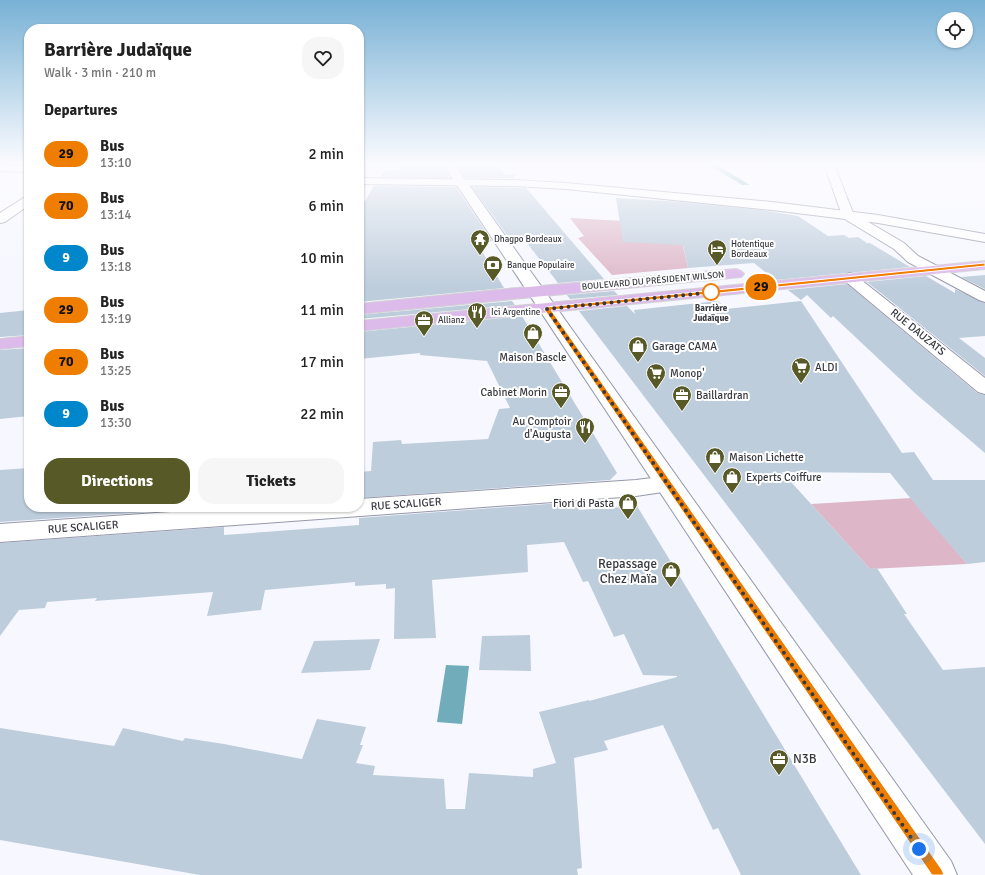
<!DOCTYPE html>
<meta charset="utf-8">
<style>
body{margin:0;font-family:Signika,sans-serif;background:#f6f6f6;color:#222;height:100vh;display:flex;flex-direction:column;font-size:15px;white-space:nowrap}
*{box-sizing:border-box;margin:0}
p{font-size:13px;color:#767676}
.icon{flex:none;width:22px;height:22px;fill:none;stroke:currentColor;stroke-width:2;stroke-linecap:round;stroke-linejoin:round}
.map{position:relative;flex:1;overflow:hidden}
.drawer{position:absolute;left:24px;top:24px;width:340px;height:488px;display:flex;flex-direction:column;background:#fff;border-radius:16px;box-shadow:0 1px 3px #0004}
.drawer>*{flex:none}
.badge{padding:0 8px;border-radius:13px;font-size:14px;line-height:26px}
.controls{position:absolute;left:937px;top:12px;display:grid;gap:8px}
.controls a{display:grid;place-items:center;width:36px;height:36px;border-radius:50%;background:#fff;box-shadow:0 1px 3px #0004;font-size:20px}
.you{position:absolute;width:20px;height:20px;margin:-10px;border:3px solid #fff;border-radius:50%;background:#1a73e8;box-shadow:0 0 0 6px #1a73e833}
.map>.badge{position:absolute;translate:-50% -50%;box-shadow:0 0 0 2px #fff}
h2{padding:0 20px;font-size:15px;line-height:36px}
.round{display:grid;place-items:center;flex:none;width:42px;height:42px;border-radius:16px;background:#f6f6f6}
.head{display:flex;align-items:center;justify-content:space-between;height:68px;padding:0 20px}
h1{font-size:19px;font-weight:700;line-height:30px}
.action{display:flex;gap:8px;margin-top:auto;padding:8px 20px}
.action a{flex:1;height:46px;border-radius:16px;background:#575927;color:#fff;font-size:16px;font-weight:700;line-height:46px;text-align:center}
.action a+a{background:#f6f6f6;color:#222}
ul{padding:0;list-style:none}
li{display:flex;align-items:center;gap:12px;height:52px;padding:0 20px}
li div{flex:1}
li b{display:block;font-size:15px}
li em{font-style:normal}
li .badge{min-width:44px;font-weight:700;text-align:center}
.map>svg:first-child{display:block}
.green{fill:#ddb7c8}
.water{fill:#70acb9}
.building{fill:#becddc}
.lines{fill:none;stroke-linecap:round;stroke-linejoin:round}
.minor-casing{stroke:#9698aa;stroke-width:2}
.tertiary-casing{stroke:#9698aa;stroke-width:2}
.secondary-casing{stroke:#9698aa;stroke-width:2}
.primary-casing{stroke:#d3d3d5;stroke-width:2}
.minor{fill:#fff;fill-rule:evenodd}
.tertiary{fill:#fff;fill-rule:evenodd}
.secondary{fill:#fff;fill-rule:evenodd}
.primary{fill:#dcbbeb;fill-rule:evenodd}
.line{fill:#ee7d00;stroke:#fff}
.walk{stroke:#383940;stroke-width:4;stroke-dasharray:0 7.2}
.stop-dot{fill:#fff;stroke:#ee7d00;stroke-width:2}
.labels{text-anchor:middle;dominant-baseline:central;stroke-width:4;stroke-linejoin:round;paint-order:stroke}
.far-poi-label{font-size:9px;fill:#383940;stroke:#fff;text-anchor:start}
.far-street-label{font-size:9px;fill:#383940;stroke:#fff}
.far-stop-label{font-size:9px;font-weight:bold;fill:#383940;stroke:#fff}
.street-label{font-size:11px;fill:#383940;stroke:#fff}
.poi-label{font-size:11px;fill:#383940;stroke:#fff;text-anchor:start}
.near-poi-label{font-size:13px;fill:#383940;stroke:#fff;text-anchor:end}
</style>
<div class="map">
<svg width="985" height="875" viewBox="0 0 985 875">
<rect width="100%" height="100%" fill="#f6f7ff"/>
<!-- green -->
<g class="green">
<path d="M570,218l108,6 10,44 -76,7 -34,-37 6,-2z"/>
<path d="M911,498l56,66 -97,5 -59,-65z"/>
</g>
<!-- water -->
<g class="water">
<path d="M709,165h8l33,20h-8z"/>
<path d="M446,665l23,1 -7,58 -25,-2z"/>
</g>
<!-- building -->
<g class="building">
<path d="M399,164h43l8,14 -69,-1 5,-7h15z"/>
<path d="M456,164h41l8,11 10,-1 -1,4h-48z"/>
<path d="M374,186l82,1 36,54 -15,2 27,45 -145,14v-91z"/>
<path d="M472,187l54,1 78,91 -46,4 -35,-45 -13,1z"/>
<path d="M616,198l65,4 80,8 37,6 30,20 16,-1 5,3 9,-1 9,6h3l40,24 -135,13 -21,-17 -66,5 -5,-23 -60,-3z"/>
<path d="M985,275v14l-24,-12z"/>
<path d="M926,276l29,17v-4l30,14v33l-26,2 26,20v18l-118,-94z"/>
<path d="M847,284l130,109 8,2v58l-69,-59 -83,-78 -2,2 -24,-23 -6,5 -13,-10z"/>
<path d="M614,291l4,4 -48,4 -3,-4z"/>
<path d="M512,301l3,4 -156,14v-4z"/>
<path d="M718,301l8,8 75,-8 101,152 12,-1 19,28h52v82l-18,2 -43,-49 -34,-42 -108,-1 88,97 7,-1 30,46h-3l39,56 42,-3v177l-406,-533 48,-5 8,8 -1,-4z"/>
<path d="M29,310v25l-29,2v-24z"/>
<path d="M522,316l95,157 -7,7 -251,18v-26l12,-1 2,-29 28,-2 1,4 86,-5 11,-30 11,-1 -23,-47 -67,-6v-2l-61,6v-27z"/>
<path d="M29,348v68l-29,3v-69z"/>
<path d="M29,468v39h191l-220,15v-52z"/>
<path d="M587,501l-9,9 59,-4 224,369h-120l-23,-47 -5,2 -50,-105 -59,16 4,9 -34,8 8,110 -5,1 1,6h-378l-200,-35v-112l114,18 9,-18 60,13 2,-3 39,6 78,15 15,-40 49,8 -6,18h3l-7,18 19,3 -2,9 71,4 2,30h19l4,-36 64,4v-8l23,-6 -17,-51 50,-12v1l88,-24v-1l-34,-1 -19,-41 -10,3 -26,-56 -5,1 -19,-40 -37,3 1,27 -96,8 4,58 -42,1 1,-51 -9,1v-5l-31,2v-4l-90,8 -4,20 -54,6 6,-24 -118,9 2,-3 -50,4 -2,6 -26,2 -19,26v-93l224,-16v8l135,-10v-7z"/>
<path d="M530,635l1,36 -52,-1 3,-34z"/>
<path d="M380,639l-10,31 -69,3 13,-32z"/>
</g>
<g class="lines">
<!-- minor casing -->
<g class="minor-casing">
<g id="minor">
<path d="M0,165l29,1v6l-29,-1z"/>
<path d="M359,178l156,2 51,3 206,19 106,13 107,19v8l-107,-19 -106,-13 -206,-21 -51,-3 -156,-2z"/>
<path d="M29,196v9l-24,17 -5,1v-10l25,-16z"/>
<path d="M850,273l5,2 130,103v16l-7,-2 -133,-111 -3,-3 3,-3z"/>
<path d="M668,476l8,2 4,6 -4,6 -40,6 -636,46v-18l241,-17h118v-8l277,-19z"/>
</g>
</g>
<!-- tertiary casing -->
<g class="tertiary-casing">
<path id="tertiary" d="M824,164h10l19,49 51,30 14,13 67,35v11l-6,-2 -71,-38 -14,-13 -51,-31z"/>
</g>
<!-- secondary casing -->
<g class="secondary-casing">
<path id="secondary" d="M443,164h11l497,697 6,14h-44z"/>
</g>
<!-- primary casing -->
<g class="primary-casing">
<g id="primary">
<path d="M985,261v8l-626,62v-10z"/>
<path d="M736,269l5,2 3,3 -3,3 -382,37v-10l136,-14z"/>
<path d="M29,336v10l-29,3v-10z"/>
</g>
</g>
<!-- minor -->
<use href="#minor" class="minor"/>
<!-- tertiary -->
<use href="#tertiary" class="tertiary"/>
<!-- secondary -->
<use href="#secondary" class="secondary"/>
<!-- primary -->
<use href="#primary" class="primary"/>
</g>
<!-- sky -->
<linearGradient id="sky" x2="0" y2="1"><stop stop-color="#78b1d5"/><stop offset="0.57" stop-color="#fbfbff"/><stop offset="1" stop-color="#fbfbff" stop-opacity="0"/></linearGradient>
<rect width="985" height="287" fill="url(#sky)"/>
<!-- line -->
<path class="line" d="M985,263v3l-434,44 391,560 2,5h-12l-388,-566 3,-2z"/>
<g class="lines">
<!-- walk -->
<path class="walk" d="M711,292h4l-168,17 372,540"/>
</g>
<!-- icons -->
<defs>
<g id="temple-pin" transform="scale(1)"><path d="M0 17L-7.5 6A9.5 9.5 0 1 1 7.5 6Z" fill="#575927" stroke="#fff"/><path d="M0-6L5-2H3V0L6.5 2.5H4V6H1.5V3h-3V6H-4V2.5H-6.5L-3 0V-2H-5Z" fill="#fff"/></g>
<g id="hotel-pin" transform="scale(1)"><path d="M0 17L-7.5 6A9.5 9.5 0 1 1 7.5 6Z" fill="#575927" stroke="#fff"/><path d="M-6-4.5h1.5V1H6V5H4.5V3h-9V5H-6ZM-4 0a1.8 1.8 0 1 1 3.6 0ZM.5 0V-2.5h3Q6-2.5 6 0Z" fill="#fff"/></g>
<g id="bank-pin" transform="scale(1)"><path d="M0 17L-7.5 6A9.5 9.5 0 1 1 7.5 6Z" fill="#575927" stroke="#fff"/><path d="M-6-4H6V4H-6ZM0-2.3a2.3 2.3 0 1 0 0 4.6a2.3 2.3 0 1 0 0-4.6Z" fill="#fff"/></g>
<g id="restaurant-pin" transform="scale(1)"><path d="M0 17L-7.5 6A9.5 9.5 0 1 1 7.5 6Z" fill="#575927" stroke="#fff"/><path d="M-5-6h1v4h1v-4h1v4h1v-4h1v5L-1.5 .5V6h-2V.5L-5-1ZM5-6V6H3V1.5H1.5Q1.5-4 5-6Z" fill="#fff"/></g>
<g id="office-pin" transform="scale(1)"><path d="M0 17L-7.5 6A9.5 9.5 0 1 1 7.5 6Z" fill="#575927" stroke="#fff"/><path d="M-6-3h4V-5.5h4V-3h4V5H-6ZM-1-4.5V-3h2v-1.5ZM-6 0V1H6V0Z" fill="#fff"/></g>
<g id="shop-pin" transform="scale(1)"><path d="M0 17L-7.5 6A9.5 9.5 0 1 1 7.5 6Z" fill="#575927" stroke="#fff"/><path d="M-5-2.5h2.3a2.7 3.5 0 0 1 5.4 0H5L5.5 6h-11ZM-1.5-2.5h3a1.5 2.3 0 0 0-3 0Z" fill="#fff"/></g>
<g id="supermarket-pin" transform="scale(1)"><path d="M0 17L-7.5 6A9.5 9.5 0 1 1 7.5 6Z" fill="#575927" stroke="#fff"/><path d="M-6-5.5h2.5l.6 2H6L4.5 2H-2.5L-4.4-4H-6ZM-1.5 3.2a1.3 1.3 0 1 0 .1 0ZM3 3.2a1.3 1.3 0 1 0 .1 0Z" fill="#fff"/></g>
</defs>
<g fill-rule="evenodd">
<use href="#temple-pin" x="480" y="239"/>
<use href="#hotel-pin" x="717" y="249"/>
<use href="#bank-pin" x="493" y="265"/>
<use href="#restaurant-pin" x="477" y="312"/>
<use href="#office-pin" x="424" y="320"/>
<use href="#shop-pin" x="533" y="333"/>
<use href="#shop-pin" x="638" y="346"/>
<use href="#supermarket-pin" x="801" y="367"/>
<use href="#supermarket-pin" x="656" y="373"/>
<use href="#office-pin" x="561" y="392"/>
<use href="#office-pin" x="682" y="395"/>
<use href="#restaurant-pin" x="585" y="427"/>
<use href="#shop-pin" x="715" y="457"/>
<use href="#shop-pin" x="732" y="477"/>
<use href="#shop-pin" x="628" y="503"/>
<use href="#shop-pin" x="671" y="571"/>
<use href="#office-pin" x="779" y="759"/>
</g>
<!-- markers -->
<circle class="stop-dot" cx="711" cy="292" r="8"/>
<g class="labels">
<!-- far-poi labels -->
<g class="far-poi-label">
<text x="494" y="239">Dhagpo Bordeaux</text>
<text x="731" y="244">Hotentique<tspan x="731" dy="10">Bordeaux</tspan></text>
<text x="507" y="265">Banque Populaire</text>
<text x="491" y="312">Ici Argentine</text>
<text x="438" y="320">Allianz</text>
</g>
<!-- far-street labels -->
<g class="far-street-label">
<text transform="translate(653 281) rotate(-5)">BOULEVARD DU PRÉSIDENT WILSON</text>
</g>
<!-- far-stop labels -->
<g class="far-stop-label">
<text x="711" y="308">Barrière<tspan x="711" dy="10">Judaïque</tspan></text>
</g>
<!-- street labels -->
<g class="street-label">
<text transform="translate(918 332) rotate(39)">RUE DAUZATS</text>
<text transform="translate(406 504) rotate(-4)">RUE SCALIGER</text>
<text transform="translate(83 527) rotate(-4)">RUE SCALIGER</text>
</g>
<!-- poi labels -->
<g class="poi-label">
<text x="652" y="346">Garage CAMA</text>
<text x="533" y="357" text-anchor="middle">Maison Bascle</text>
<text x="815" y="367">ALDI</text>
<text x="670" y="373">Monop'</text>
<text x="547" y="392" text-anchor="end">Cabinet Morin</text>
<text x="696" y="395">Baillardran</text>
<text x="571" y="421" text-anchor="end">Au Comptoir<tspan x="571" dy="13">d'Augusta</tspan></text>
<text x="729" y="457">Maison Lichette</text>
<text x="746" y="477">Experts Coiffure</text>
<text x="614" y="503" text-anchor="end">Fiori di Pasta</text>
</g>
<!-- near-poi labels -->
<g class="near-poi-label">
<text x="657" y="564">Repassage<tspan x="657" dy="15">Chez Maïa</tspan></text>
<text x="793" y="759" text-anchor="start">N3B</text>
</g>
</g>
</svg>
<div class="controls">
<a><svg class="icon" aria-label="locate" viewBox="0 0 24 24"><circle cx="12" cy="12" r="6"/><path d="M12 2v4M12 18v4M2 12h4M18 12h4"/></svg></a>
</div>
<div class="you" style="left:919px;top:849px"></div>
<b class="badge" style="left:761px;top:287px;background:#ee7d00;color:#111">29</b>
<section class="drawer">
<div class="head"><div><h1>Barrière Judaïque</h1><p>Walk · 3 min · 210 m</p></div><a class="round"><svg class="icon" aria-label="heart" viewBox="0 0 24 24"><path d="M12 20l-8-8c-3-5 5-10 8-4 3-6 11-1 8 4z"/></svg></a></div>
<h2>Departures</h2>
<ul>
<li><span class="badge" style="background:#ee7d00;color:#111">29</span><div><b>Bus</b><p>13:10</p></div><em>2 min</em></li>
<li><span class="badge" style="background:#ee7d00;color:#111">70</span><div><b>Bus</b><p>13:14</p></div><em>6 min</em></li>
<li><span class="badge" style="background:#0086cb;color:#fff">9</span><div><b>Bus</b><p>13:18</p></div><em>10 min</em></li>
<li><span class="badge" style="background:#ee7d00;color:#111">29</span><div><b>Bus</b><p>13:19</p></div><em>11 min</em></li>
<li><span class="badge" style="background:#ee7d00;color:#111">70</span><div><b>Bus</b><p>13:25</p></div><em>17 min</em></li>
<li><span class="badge" style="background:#0086cb;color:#fff">9</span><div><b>Bus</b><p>13:30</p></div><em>22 min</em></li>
</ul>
<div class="action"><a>Directions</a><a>Tickets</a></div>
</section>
</div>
